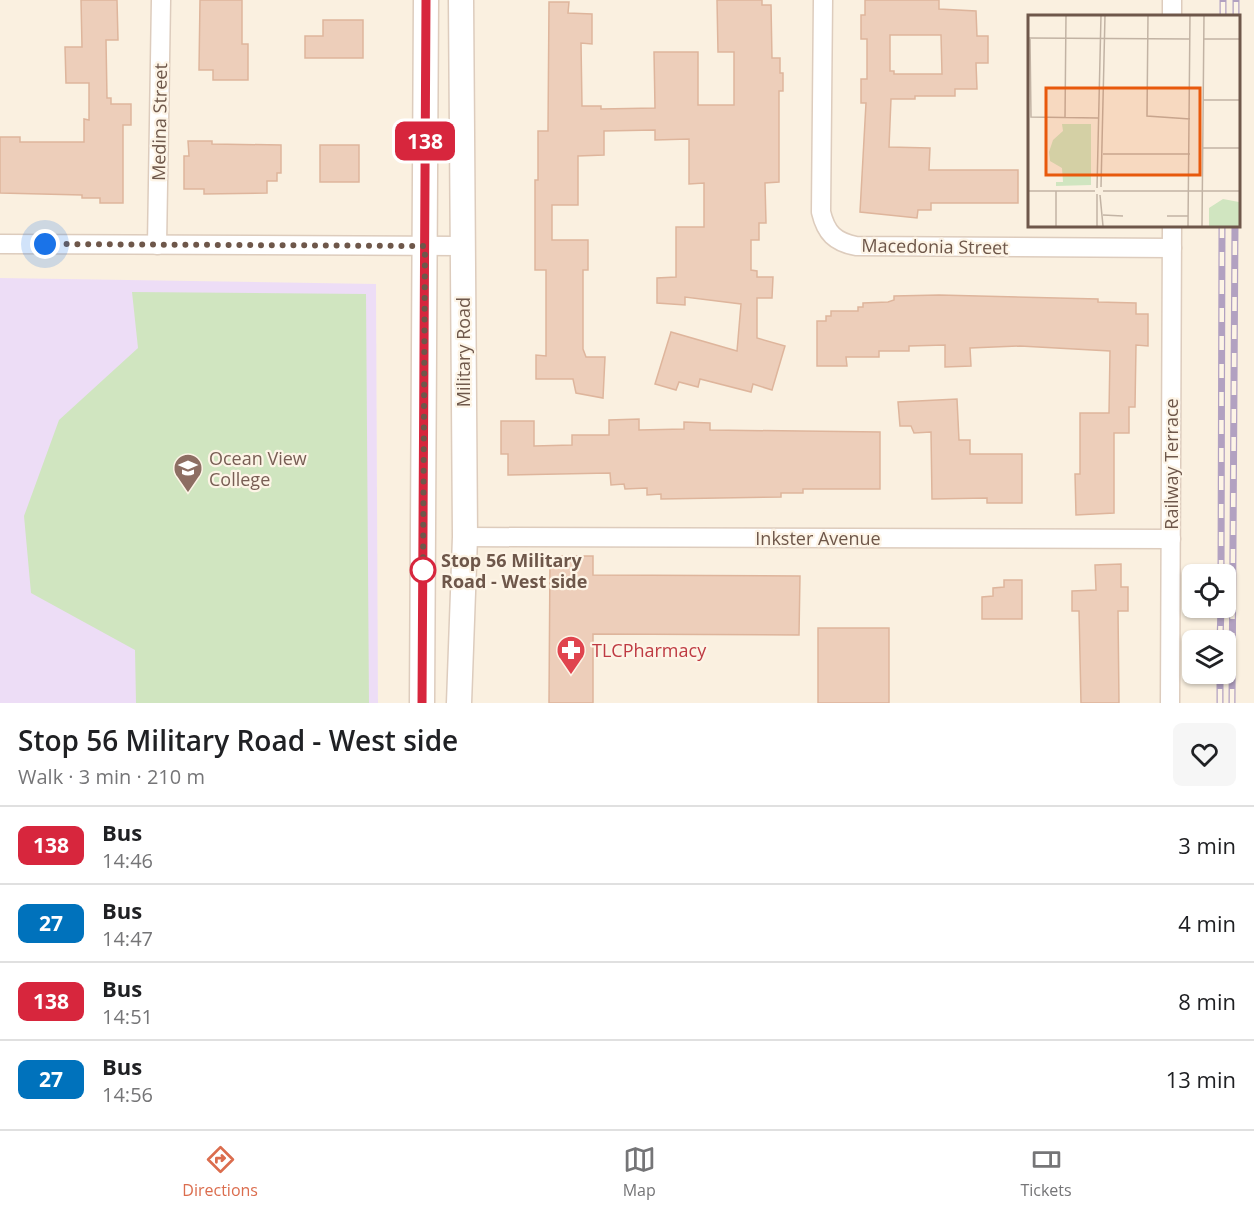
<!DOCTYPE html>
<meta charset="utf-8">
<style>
body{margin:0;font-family:"Open Sans",sans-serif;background:#f6f6f6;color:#202124;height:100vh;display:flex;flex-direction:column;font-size:22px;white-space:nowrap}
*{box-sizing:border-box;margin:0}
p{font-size:20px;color:#757577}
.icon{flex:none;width:33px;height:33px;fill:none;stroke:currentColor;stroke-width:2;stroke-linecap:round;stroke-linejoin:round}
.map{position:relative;height:703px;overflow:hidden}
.details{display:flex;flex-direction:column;background:#fff;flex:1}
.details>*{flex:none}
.badge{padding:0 12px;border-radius:9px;font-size:21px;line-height:39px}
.controls{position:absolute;left:1182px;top:564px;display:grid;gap:12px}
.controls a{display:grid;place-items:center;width:54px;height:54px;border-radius:9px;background:#fff;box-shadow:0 2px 4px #0004;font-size:30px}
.you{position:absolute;width:30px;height:30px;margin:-15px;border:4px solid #fff;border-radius:50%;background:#1a73e8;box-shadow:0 0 0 9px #1a73e833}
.map>.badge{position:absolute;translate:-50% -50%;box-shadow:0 0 0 3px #fff}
.round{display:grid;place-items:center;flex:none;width:63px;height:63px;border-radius:9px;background:#f6f6f6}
.headline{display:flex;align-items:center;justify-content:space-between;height:102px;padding:0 18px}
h1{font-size:28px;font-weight:600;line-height:45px}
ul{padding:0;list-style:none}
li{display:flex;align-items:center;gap:18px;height:78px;padding:0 18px;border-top:2px solid #e0e0e0}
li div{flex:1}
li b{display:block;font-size:22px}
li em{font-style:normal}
li .badge{min-width:66px;font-weight:700;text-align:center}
.menu{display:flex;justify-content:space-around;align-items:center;height:84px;border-top:2px solid #e0e0e0;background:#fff;font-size:16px;color:#757577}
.menu a{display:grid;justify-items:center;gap:3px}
.menu .selected{color:#db6d4e}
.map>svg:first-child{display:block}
.education{fill:#edddf6}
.green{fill:#d0e5c0}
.building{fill:#edceba;stroke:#deb59c;stroke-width:1.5;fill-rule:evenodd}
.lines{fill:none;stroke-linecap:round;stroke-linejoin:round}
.minor-casing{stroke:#ddccbd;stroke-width:21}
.tertiary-casing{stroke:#ddccbd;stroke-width:27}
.minor{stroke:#fff;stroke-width:18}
.tertiary{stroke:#fff;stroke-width:24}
.rail-casing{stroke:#b2a1c1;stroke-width:7}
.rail{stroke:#fdf4e6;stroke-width:4.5;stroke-dasharray:14;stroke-linecap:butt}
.line-casing{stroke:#fff;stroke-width:14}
.line{stroke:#d7263d;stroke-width:9}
.walk{stroke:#6e574a;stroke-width:6;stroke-dasharray:0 10.8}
.stop-dot{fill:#fff;stroke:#d7263d;stroke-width:3}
.labels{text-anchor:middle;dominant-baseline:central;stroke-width:4.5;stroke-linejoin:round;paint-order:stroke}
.street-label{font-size:18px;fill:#6e574a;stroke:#fdf4e6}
.education-label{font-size:18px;fill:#785e54;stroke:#fdf4e6;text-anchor:start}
.stop-label{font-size:18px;font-weight:bold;fill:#6e574a;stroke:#fdf4e6;text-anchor:start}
.health-label{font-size:18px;fill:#be3a42;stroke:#fdf4e6;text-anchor:start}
.inset-road{fill:none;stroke:#c2b3a4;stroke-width:1.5}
.view{fill:#e8590c;fill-opacity:0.15;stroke:#e8590c;stroke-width:3}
.inset-edge{fill:none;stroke:#6e574a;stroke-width:3}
</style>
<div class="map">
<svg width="1254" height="703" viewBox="0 0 1254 703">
<rect width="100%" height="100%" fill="#faf0e0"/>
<!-- education -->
<path class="education" d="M0,278l376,6 2,419h-378z"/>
<!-- green -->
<path class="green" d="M132,292l234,2 3,409h-233l-1,-53 -104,-57 -7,-77 35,-96 79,-72z"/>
<!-- building -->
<g class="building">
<path d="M81,0h36l1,40h-12l1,58h4v6h20v21h-8v78h-23v-5h-18v-3l-82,-2v-56h20v5h64v-23l5,1v-37h-23l-1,-36h17z"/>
<path d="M200,0h42v44h6v36h-35v-10h-14z"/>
<path d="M717,0h45v5h9l1,53h8v15h3v18h-4v91l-14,1 1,40h-7v17h-8v30l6,1v6h16l-1,21h-15v40l28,8 -13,44 -19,-6 -2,8 -51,-13 -2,8 -19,-5 -3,8 -21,-6 16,-52 66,19 4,-47 -56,-7v8l-28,-2v-25l19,-1v-50h28v-44l-15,1v-45l-34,1v-10l-51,1v24l-26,1v49h-26v35h36v30h-5v79l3,8h19l-2,41 -27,-5 -3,-14h-37v-24l10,1v-86h-11v-90h3v-49h10l1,-129h20l-1,11 24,1v30l-11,-1 1,63h19v3l54,-1 -1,-56h44v53h36v-53h-16z"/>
<path d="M865,0h74v9l37,2 1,25h11v27h-12l1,26h-22v7h-40v3h-24l-2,48 41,1 -1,22h89v33h-87v7h-13l-1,8 -57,-6 6,-109h-5v-24h6v-40h-6v-24h4zM890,35h51l1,39h-48v-3h-4z"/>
<path d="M323,20h40v38h-58v-22h18z"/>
<path d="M188,141h24v3l69,1v28h-4v8h-10v12l-63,1v-5h-20v-33h5z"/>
<rect x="320" y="145" width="39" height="37"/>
<path d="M939,295l159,4v3l38,1v11h12v32l-12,-1 -1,62h-6v26h-15v80l-38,2 -1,-41h5v-61h29l1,-62 -90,-5 -50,2 1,18 -26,1v-22l-36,1v5h-30v6h-33l1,9h-30v-45h9v-5h5v-5h27v-4h5v-4l25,-1 6,-2v-4z"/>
<path d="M957,399l2,41h11v14h52v49h-35v-5l-55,1 -1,-67 -17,1 -3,-7h-11l-2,-24z"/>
<path d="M639,419v11l45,-1v-7l26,1v7l170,2v57h-77v4h-22v4l-120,2v-5l-14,1v-7l-22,1 -1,-5 -13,1 -1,-12 -102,2v-21h-7v-33h33v25l38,-1v-10h37v-15z"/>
<path d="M550,556h43v19l207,1 -1,59 -206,-1v69h-44z"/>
<path d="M1121,564v23h7v24h-10l1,92h-38l-2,-92h-7v-20l24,-1 -1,-25z"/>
<path d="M1004,580h18v39h-40v-22l11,-1v-8l11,-1z"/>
<rect x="818" y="628" width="71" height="75"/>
</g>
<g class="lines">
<!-- minor casing -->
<g class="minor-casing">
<g id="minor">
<path d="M823,0l-2,212c5,21 14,30 35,34l316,2"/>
<path d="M1172,0v16"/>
<path d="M0,244l462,2"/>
<path d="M157,245l4,-245"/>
<path d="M465,537l706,2"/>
<path d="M1170,703l2,-478"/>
</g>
</g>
<!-- tertiary casing -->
<g class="tertiary-casing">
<g id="tertiary">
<path d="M422,703l4,-703"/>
<path d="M459,703l6,-166 -4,-537"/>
</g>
</g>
<!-- minor -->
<use href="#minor" class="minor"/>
<!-- tertiary -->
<use href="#tertiary" class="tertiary"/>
<!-- rail casing -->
<g class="rail-casing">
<g id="rail">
<path d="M1223,16v-16"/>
<path d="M1236,16v-16"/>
<path d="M1221,574l1,-349"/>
<path d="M1220,640l1,-32"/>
<path d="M1220,703v-29"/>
<path d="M1232,703l3,-478"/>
</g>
</g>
<!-- rail -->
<use href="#rail" class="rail"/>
</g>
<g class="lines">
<!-- line casing -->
<g class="line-casing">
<path id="line" d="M422,703l4,-703"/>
</g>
<!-- line -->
<use href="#line" class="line"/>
<!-- walk -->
<path class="walk" d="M45,244l380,2 -2,324"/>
</g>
<!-- icons -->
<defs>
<g id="school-pin" transform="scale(1.5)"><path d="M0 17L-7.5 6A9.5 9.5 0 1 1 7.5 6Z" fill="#8d6e63" stroke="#fdf4e6"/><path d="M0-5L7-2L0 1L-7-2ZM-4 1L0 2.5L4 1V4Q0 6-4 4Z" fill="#fff"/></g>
<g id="pharmacy-pin" transform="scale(1.5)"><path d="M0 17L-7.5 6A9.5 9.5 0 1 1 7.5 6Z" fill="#e0444e" stroke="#fdf4e6"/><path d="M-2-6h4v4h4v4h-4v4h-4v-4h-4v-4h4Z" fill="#fff"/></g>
</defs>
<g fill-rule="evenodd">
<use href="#school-pin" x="188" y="468"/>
<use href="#pharmacy-pin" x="571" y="650"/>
</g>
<!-- markers -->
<circle class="stop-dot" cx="423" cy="570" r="12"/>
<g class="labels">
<!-- street labels -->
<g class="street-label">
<text transform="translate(159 122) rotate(-89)">Medina Street</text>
<text transform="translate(935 246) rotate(1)">Macedonia Street</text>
<text transform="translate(463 352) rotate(-90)">Military Road</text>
<text transform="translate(1171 464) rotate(-90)">Railway Terrace</text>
<text x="818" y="538">Inkster Avenue</text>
</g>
<!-- education labels -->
<g class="education-label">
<text x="209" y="458">Ocean View<tspan x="209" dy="21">College</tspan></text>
</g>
<!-- stop labels -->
<g class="stop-label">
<text x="441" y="560">Stop 56 Military<tspan x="441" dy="21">Road - West side</tspan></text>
</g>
<!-- health labels -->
<g class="health-label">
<text x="592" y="650">TLCPharmacy</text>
</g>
</g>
<!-- overview -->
<g transform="translate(1028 15)">
<rect width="212" height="212" fill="#faf0e0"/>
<path d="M34,109h29v61l-35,1v-4h7l-1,-14 -12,-7 -1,-9 4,-12 10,-9zM195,184l16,3v24h-30v-18z" fill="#d0e5c0"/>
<path class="inset-road" d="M120,0l-1,101 43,3M0,23l162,1M2,23l1,79 67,1M176,24h36M175,85h37M37,103l1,-103M175,133h37M75,139h87M73,172l4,-172M69,173l4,-173M0,176h67M75,176h137M72,180l3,31M75,200l20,1M139,201h21M28,211v-35M69,211v-32M160,211l2,-211M174,211l2,-211"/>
<path class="view" d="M18,73h154v87h-154z"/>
<rect width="212" height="212" class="inset-edge"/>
</g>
</svg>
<div class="controls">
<a><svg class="icon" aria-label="locate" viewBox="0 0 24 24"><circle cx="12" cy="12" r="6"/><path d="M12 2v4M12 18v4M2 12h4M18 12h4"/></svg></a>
<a><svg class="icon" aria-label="layers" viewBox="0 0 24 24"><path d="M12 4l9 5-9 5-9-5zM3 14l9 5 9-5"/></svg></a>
</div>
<div class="you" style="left:45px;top:244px"></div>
<b class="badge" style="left:425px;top:141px;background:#d7263d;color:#fff">138</b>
</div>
<section class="details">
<div class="headline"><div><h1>Stop 56 Military Road - West side</h1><p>Walk · 3 min · 210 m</p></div><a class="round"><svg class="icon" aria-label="heart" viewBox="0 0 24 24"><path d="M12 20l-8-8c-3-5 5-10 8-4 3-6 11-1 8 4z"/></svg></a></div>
<ul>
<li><span class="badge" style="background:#d7263d;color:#fff">138</span><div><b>Bus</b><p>14:46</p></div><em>3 min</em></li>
<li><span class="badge" style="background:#0072bc;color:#fff">27</span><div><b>Bus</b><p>14:47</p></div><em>4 min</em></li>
<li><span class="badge" style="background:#d7263d;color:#fff">138</span><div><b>Bus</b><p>14:51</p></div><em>8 min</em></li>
<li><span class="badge" style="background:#0072bc;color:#fff">27</span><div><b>Bus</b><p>14:56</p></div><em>13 min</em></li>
</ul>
</section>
<nav class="menu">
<a class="selected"><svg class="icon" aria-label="directions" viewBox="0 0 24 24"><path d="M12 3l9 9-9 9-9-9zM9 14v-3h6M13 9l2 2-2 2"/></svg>Directions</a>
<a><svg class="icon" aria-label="map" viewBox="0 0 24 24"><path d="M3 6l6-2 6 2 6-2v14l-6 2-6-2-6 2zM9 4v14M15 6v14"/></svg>Map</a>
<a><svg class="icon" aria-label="tickets" viewBox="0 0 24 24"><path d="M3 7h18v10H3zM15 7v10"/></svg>Tickets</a>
</nav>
